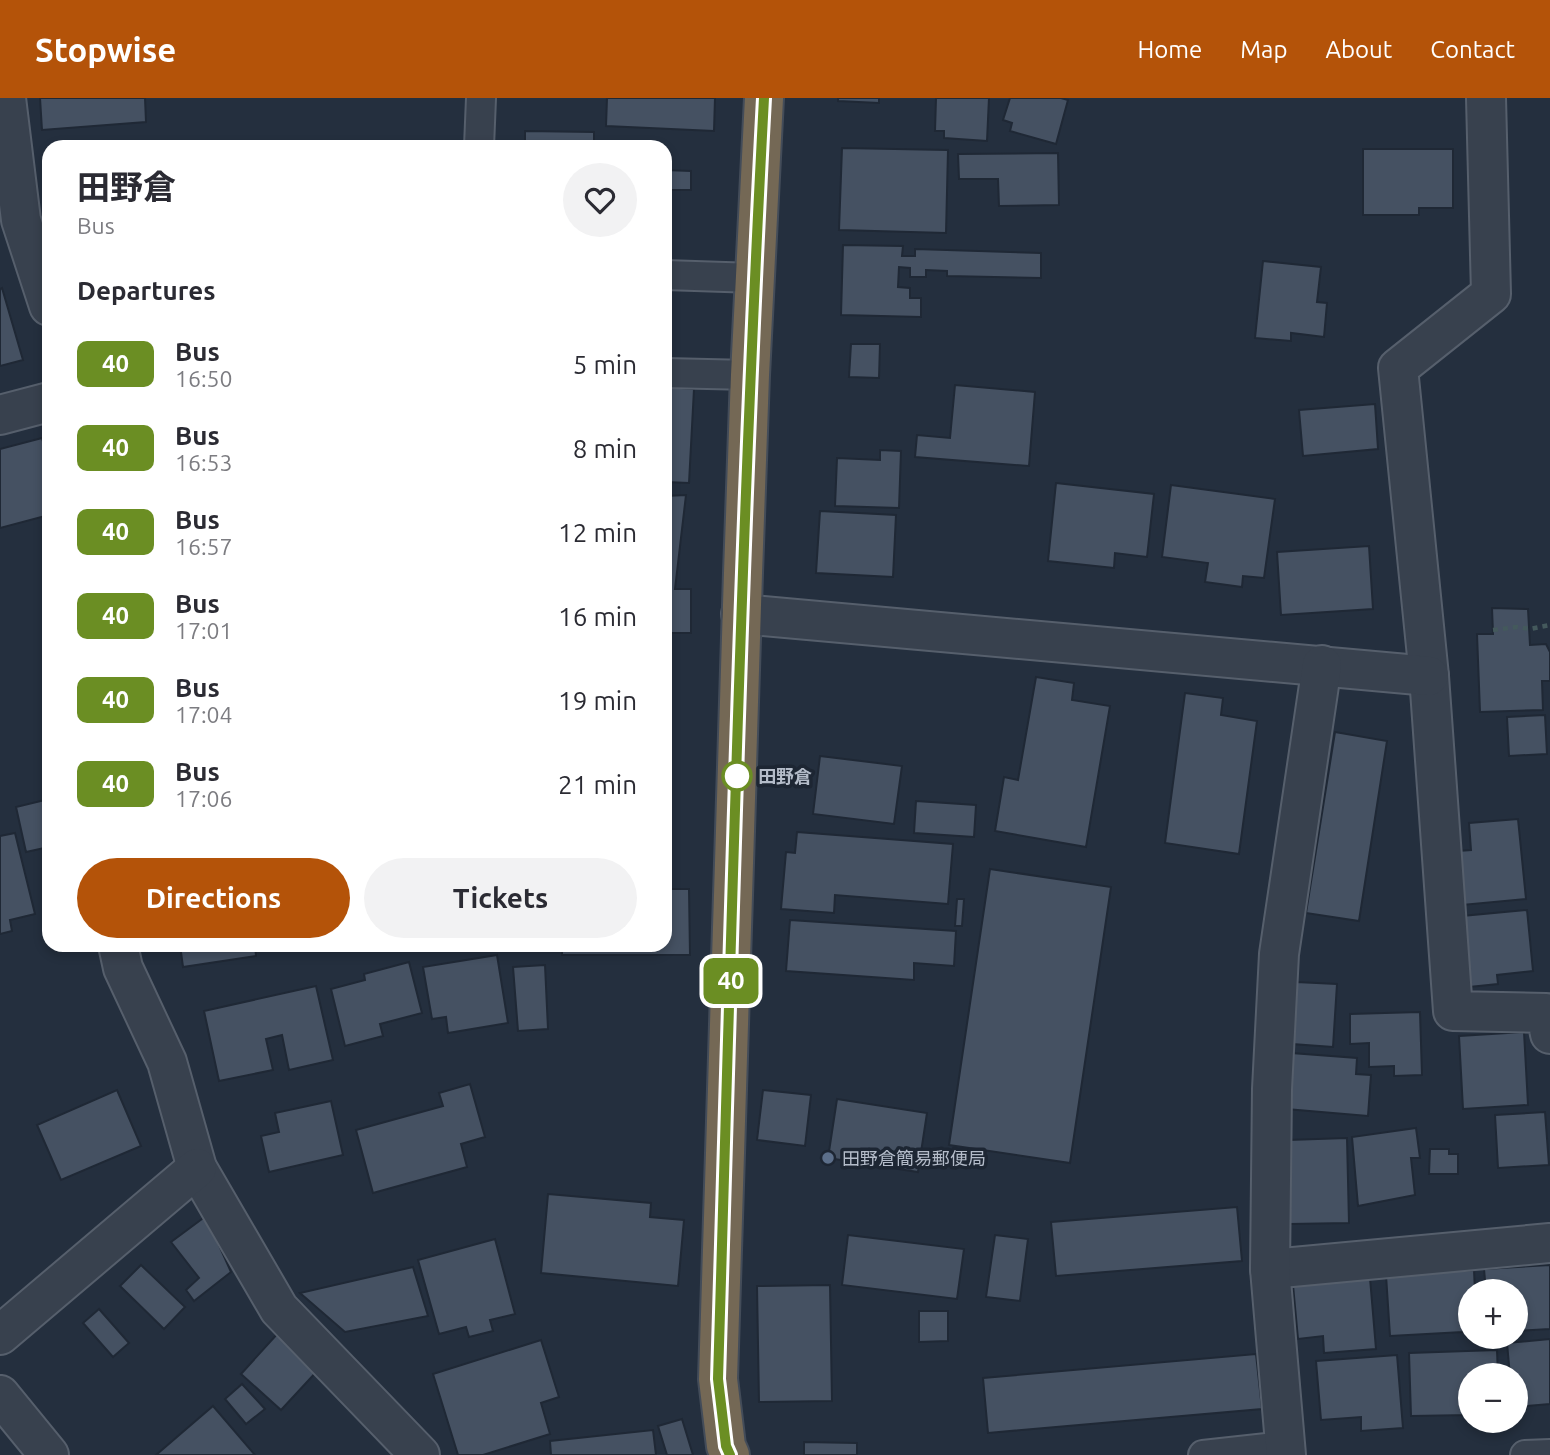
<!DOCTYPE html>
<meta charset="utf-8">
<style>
body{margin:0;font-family:Ubuntu,"Noto Sans JP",sans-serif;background:#f2f2f3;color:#2b2b33;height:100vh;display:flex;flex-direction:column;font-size:26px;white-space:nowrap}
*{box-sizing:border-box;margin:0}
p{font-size:23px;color:#7c7c81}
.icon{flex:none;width:38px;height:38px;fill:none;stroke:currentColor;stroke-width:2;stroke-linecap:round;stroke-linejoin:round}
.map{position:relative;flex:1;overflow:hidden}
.panel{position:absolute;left:42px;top:42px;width:630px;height:812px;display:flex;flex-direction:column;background:#fff;border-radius:21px;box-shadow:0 4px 10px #0003}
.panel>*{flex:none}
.badge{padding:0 14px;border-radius:10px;font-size:24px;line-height:46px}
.tools{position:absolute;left:1458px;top:1181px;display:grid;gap:14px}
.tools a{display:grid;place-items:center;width:70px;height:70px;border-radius:50%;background:#fff;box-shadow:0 4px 10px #0003;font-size:35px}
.map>.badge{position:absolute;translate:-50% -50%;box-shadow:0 0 0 4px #fff}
h2{padding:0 35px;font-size:26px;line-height:63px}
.round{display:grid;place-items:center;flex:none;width:74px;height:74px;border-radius:37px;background:#f2f2f3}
.summary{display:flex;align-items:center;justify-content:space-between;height:119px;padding:0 35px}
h1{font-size:33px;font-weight:700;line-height:52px}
.cta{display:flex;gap:14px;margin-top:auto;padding:14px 35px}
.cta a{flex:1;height:80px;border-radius:42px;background:#b45309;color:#fff;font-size:28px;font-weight:700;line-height:80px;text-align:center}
.cta a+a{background:#f2f2f3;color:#2b2b33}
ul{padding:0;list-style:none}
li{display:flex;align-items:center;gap:21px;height:84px;padding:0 35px}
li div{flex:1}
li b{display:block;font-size:26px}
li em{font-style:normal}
li .badge{min-width:77px;font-weight:700;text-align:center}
header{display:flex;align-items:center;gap:42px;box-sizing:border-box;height:98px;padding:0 35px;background:#b45309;color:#fff}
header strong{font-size:33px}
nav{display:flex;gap:38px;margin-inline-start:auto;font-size:24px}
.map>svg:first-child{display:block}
.building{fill:#455162;stroke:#1f2835;stroke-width:2}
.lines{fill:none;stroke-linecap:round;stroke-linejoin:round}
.lane-casing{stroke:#565f6c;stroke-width:32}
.street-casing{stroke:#565f6c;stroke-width:42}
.highway-casing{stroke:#434c59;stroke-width:42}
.path{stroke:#44595c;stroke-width:4.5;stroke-dasharray:5 5;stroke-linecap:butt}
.lane{stroke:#38414e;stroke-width:28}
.street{stroke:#38414e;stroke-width:38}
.highway{stroke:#746855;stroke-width:38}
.line-casing{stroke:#fff;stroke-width:16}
.line{stroke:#6b8e23;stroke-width:10}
.stop-dot{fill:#fff;stroke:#6b8e23;stroke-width:3.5}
.service-dot{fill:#5c6f8a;stroke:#1d2633;stroke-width:2.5}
.labels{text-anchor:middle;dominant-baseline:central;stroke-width:7;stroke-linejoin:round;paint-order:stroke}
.stop-label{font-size:18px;font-weight:bold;fill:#b4bcc9;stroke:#1d2633;text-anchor:start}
.poi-label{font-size:18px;fill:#b4bcc9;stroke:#1d2633;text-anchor:start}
</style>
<header>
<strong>Stopwise</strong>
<nav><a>Home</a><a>Map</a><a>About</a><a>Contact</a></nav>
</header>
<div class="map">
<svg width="1550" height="1357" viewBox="0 0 1550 1357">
<rect width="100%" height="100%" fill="#242f3e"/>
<!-- building -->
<g class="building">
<path d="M40,0h105l1,24 -104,8z"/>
<path d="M607,0h108l-1,33 -108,-5z"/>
<path d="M838,0h41v5l-41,-2z"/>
<path d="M936,0h53l-2,43 -43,-3v-7h-9z"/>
<path d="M1010,0h51l7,2 -12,44 -46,-13 2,-8 -9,-3z"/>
<path d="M525,33l69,1v15h-69z"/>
<path d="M842,50l106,2 -2,83 -107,-3z"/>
<path d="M1363,51h90v59h-34v7h-56z"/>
<path d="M1058,55l1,52 -60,1 -1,-27h-39l-1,-25z"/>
<path d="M665,72l26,1v19h-23l-1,59h-2z"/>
<path d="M843,147l60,1 -1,10h13v-7l126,4v25l-94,-2v-5l-21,-1v7h-16v-9l-11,-1 -1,20 12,1v10h11v19l-80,-2z"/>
<path d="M1263,163l58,6 -4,35 10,1 -3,34 -33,-4v8l-36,-3z"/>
<path d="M2,190l21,72 -23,6v-77z"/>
<path d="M851,246h29l-1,34 -30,-1z"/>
<path d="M955,287l80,7 -6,74 -114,-9 2,-22 33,3z"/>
<path d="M665,289l29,2 -5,94 -24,-1z"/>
<path d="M1375,306l3,45 -75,7 -4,-46z"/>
<path d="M42,340l7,25v52l-49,13v-79z"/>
<path d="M880,352l21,1 -2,57 -64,-2 2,-48 43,2z"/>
<path d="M1056,385l98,11 -7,63 -32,-4 -1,15 -66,-7z"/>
<path d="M1171,387l104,14 -11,79 -21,-2 -1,11 -37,-5 3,-19 -46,-6z"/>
<path d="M686,397l-11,94h16v44h-26v-137z"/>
<path d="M820,413l76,4 -3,62 -77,-4z"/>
<path d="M1369,448l4,63 -92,6 -4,-63z"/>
<path d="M1492,510l36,1 2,36 16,-1 4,8v29h-8l1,29 -63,2 -3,-78h16z"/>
<path d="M1036,579l38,6 -2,17 38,6 -24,141 -91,-16 9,-54 14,3z"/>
<path d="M1185,595l38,5 -2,17 36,6 -18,133 -74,-11z"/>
<path d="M1545,617l2,39 -38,2 -2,-39z"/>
<path d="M1335,634l52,9 -28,180 -53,-8z"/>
<path d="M820,658l82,10 -8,58 -81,-10z"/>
<path d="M49,701v48l-23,5 -10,-45z"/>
<path d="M916,703l60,4 -2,32 -60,-4z"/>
<path d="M1518,721l8,80 -64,6 -5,-54 14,-1 -2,-27z"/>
<path d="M797,734l156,12 -5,60 -113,-9 -1,18 -53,-4 5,-57 9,1z"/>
<path d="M15,735l20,81 -25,6 2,11 -12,3v-98z"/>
<path d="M990,771l121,18 -41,276 -121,-18z"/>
<path d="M665,791h24l1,66h-128v-10h103z"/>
<path d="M957,801h7l-2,27h-7z"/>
<path d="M1527,812l6,61 -36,4 1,9 -29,3 -7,-71z"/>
<path d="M790,822l166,11 -2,35 -40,-3v17l-128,-9z"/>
<path d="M180,847h75l1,11 -73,11z"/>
<path d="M497,857l11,68 -60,10 -2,-16 -14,2 -9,-52z"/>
<path d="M409,864l13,51 -42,11 3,12 -38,10 -14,-57 34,-9 -1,-6z"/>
<path d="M545,867l3,64 -30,2 -5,-64z"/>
<path d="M1296,884l41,2 -4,63 -41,-3z"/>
<path d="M316,888l17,74 -44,10 -7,-35 -16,4 7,31 -54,11 -15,-70z"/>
<path d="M1420,914l2,63 -28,1v-10l-25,1v-24l-19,1v-30z"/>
<path d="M1524,934l4,73 -65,4 -4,-73z"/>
<path d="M1291,955l66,5 -1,16 15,1 -3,41 -82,-7z"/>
<path d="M470,986l15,53 -24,7 6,23 -94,26 -17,-63 87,-24 -4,-13z"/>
<path d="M117,992l24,56 -80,34 -24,-55z"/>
<path d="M763,992l48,5 -6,51 -48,-6z"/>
<path d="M837,1001l90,14 -9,59 -90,-14z"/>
<path d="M331,1003l12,54 -74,17 -8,-36 18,-4 -4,-19z"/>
<path d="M1545,1014l4,53 -51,3 -3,-53z"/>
<path d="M1416,1030l4,30h-9l4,37 -57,11 -6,-69z"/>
<path d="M1347,1040l2,85 -60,1 -1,-84z"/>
<path d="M1430,1051h19v5h9v20h-29z"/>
<path d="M548,1096l103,9 -1,14 34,3 -6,66 -137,-13z"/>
<path d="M1237,1109l5,54 -186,15 -5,-54z"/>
<path d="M206,1118l25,56 -37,29 -8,-11 13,-12 -28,-36z"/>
<path d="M848,1137l116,14 -7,50 -115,-14z"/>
<path d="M995,1137l33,4 -8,62 -34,-4z"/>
<path d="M495,1141l20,75 -25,6 3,11 -24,6 -3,-10 -27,7 -21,-74z"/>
<path d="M141,1167l44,42 -21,22 -44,-43z"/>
<path d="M1550,1167v64l-34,2v-39h-30l-2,-23z"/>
<path d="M413,1169l15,49 -83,16 -45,-39z"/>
<path d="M1474,1172l1,22h-5v13h-8l1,27 -73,4 -4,-61z"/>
<path d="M1370,1180l6,71 -52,4 -1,-17 -25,3 -5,-54z"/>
<path d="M830,1187l2,116 -73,1 -2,-116z"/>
<path d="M99,1211l30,34 -16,14 -30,-34z"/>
<path d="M919,1213h29v30l-29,1z"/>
<path d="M279,1234l40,37 -38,41 -40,-36z"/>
<path d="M1550,1241v65l-34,3v-31h-6l-3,-33z"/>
<path d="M541,1242l18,57 -18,6 9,31 -67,21h-25l-25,-81z"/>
<path d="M1497,1252l1,26h-28v39l-59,1 -2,-63z"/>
<path d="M1256,1256l6,55 -274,24 -5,-55z"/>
<path d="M1397,1257l6,73 -42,3v-14l-40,3 -5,-59z"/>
<path d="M242,1286l23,25 -19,15 -21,-25z"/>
<path d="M213,1308l42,49h-99z"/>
<path d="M682,1321l11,36h-26l-9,-29z"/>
<path d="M653,1332l3,25h-105l-1,-14z"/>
<path d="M804,1344l53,1v12h-53z"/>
</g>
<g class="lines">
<!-- lane casing -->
<g class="lane-casing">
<g id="lane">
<path d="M479,49l2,-49"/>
<path d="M665,177l90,3"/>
<path d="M665,275l85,2"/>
<path d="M1203,1357l82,-9"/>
<path d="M1525,1357l25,-1"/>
</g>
</g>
<!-- street casing -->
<g class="street-casing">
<g id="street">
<path d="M6,0l15,122 28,86"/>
<path d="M1486,0l5,196 -93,74 31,308 24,335 93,2 4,21"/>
<path d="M0,317l49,-13"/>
<path d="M741,516l688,62"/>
<path d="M118,847l5,23 44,94 30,106 82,141 141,146"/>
<path d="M1270,1171l280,-26"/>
<path d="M0,1237l197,-167"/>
<path d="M0,1297l49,60"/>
<path d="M1286,1357l-16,-186 2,-180 7,-135 43,-289"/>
</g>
</g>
<!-- highway casing -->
<g class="highway-casing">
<path id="highway" d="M730,1357l-4,-9 -8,-67 25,-806 7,-198 14,-277"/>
</g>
<!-- path -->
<path class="path" d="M1493,532l24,-3 13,2 20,-4"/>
<!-- lane -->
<use href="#lane" class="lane"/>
<!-- street -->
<use href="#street" class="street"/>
<!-- highway -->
<use href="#highway" class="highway"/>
</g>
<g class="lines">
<!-- line casing -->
<g class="line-casing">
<path id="line" d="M730,1357l-4,-9 -8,-67c13,-427 23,-854 46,-1281"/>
</g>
<!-- line -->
<use href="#line" class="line"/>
</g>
<!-- markers -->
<circle class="stop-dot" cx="737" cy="678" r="14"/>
<circle class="service-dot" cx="828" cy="1060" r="7"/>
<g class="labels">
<!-- stop labels -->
<g class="stop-label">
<text x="758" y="678">田野倉</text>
</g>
<!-- poi labels -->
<g class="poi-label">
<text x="842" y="1060">田野倉簡易郵便局</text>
</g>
</g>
</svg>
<div class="tools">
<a>+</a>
<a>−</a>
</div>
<b class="badge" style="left:731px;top:883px;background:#6b8e23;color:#fff">40</b>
<section class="panel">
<div class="summary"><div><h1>田野倉</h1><p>Bus</p></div><a class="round"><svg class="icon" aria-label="heart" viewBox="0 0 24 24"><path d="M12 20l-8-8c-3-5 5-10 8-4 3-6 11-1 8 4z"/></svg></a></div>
<h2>Departures</h2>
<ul>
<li><span class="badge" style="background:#6b8e23;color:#fff">40</span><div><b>Bus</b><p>16:50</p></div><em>5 min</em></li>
<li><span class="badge" style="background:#6b8e23;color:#fff">40</span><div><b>Bus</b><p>16:53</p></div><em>8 min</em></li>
<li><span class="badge" style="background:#6b8e23;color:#fff">40</span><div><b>Bus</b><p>16:57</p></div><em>12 min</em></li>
<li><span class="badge" style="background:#6b8e23;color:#fff">40</span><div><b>Bus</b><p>17:01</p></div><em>16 min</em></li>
<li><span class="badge" style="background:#6b8e23;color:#fff">40</span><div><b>Bus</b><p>17:04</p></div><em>19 min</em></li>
<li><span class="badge" style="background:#6b8e23;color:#fff">40</span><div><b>Bus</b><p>17:06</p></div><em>21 min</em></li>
</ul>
<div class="cta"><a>Directions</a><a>Tickets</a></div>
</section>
</div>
